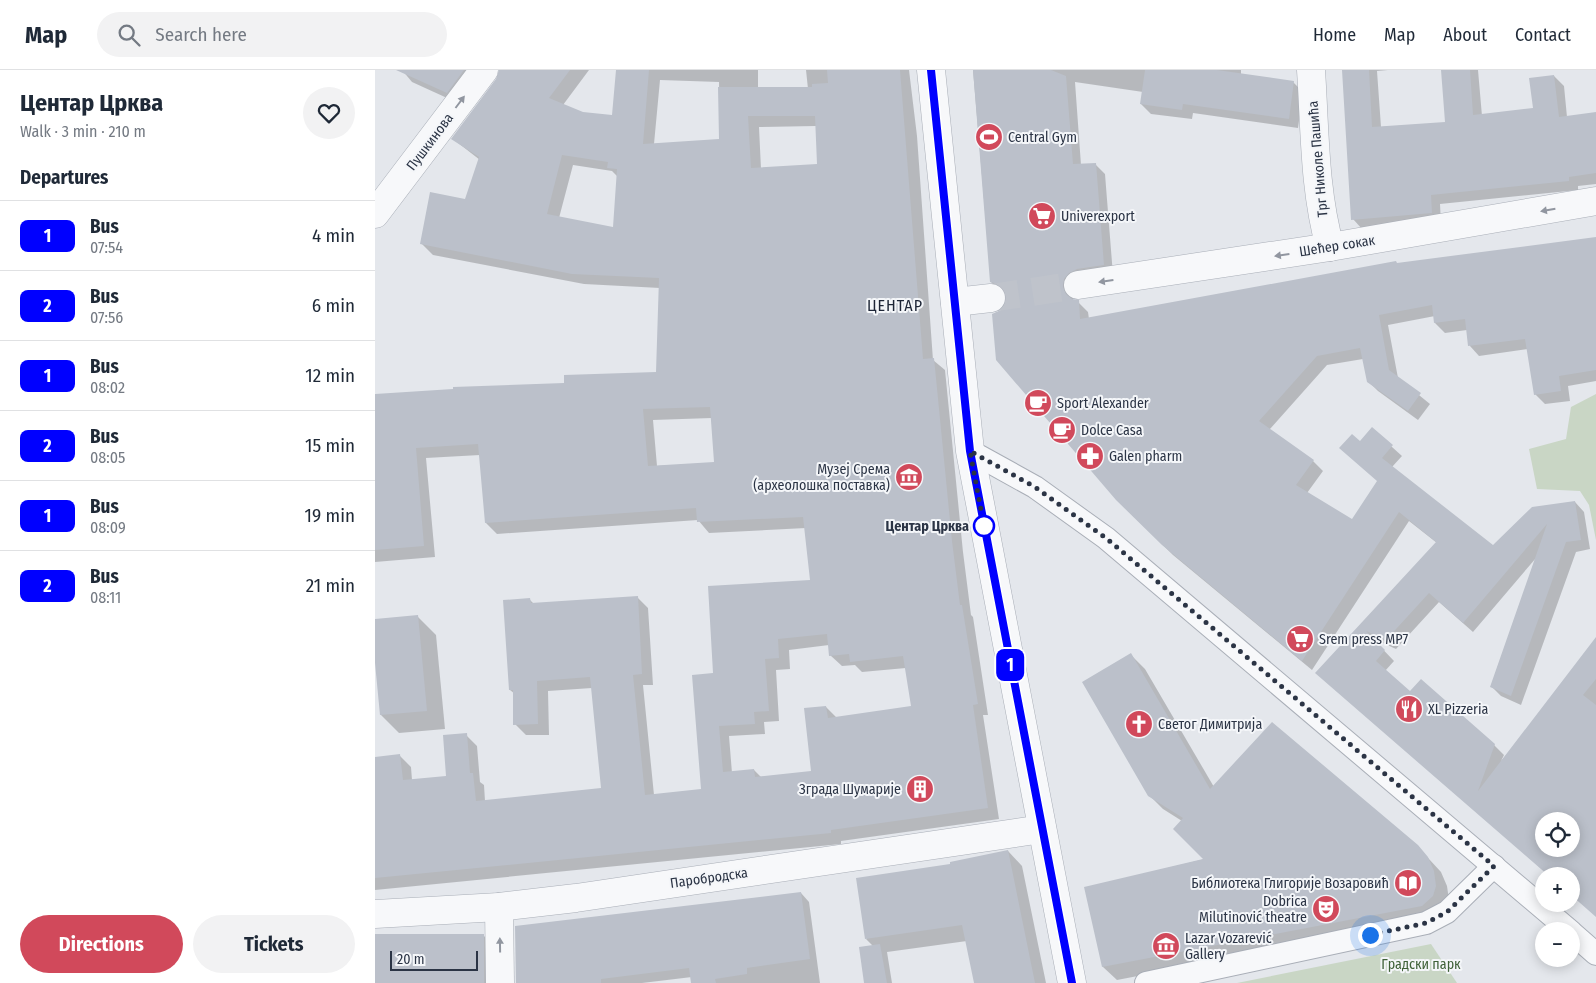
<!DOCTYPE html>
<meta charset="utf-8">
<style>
body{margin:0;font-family:"Fira Sans Condensed",sans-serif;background:#f2f2f3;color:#1f2937;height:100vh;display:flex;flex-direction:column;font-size:19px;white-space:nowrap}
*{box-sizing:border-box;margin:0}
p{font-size:16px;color:#747a83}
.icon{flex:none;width:28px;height:28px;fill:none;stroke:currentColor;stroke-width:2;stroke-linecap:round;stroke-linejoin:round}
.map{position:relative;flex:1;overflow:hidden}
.details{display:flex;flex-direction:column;background:#fff;width:375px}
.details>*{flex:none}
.badge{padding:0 10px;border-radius:8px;font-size:18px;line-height:32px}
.buttons{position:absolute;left:1160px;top:742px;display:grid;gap:10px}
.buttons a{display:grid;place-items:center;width:45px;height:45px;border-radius:50%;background:#fff;box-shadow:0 2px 12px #0003;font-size:25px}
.scale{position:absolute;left:15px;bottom:12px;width:88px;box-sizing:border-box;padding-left:5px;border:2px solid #2b3445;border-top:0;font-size:14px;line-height:18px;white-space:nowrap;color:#2b3445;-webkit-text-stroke:4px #f4f6f9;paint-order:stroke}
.you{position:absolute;width:25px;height:25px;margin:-12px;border:4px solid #fff;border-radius:50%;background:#1a73e8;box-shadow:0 0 0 8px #1a73e833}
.map>.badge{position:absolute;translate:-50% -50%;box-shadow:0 0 0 2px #fff}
h2{padding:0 20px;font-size:19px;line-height:45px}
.round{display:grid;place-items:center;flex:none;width:52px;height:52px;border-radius:26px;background:#f2f2f3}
.summary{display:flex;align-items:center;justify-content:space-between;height:85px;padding:0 20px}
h1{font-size:24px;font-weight:700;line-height:38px}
.button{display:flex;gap:10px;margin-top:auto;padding:10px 20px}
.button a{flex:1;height:58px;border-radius:30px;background:#d1495b;color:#fff;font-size:20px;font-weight:700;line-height:58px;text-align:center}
.button a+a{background:#f2f2f3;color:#1f2937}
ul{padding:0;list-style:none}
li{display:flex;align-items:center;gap:15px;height:70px;padding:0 20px;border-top:1px solid #e0e1e3}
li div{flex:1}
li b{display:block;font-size:19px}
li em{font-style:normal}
li .badge{min-width:55px;font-weight:700;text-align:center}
header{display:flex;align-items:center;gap:30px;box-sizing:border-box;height:70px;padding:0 25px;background:#fff;border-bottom:1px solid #e0e1e3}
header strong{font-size:24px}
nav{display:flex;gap:28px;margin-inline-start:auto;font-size:18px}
.search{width:350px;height:45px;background:#f2f2f3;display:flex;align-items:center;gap:12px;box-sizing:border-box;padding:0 18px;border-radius:28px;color:#747a83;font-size:19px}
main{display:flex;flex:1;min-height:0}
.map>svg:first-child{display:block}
.green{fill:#c9d6c5}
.shadow{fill:#0003;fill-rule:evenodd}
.building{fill:#bbc0ca;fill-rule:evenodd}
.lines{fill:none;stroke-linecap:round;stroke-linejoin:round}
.minor-tunnel{stroke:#bfc3cb;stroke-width:28;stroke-dasharray:28 14;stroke-linecap:butt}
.pedestrian-casing{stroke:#a9aeb7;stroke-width:24}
.minor-casing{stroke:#a9aeb7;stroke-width:29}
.pedestrian{stroke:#f7f8fa;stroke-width:22}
.minor{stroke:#f7f8fa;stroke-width:28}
.oneway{fill:#9196a0}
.line-casing{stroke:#fff;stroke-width:11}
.line{stroke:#00f;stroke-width:8}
.walk{stroke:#2b3445;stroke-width:5;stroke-dasharray:0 9}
.stop-dot{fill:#fff;stroke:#00f;stroke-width:2.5}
.labels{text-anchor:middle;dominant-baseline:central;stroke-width:4;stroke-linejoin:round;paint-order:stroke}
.poi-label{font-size:14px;fill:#2b3445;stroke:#f4f6f9;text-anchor:start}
.street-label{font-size:14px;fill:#2b3445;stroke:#f4f6f9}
.stop-label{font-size:14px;font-weight:bold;fill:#2b3445;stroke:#f4f6f9;text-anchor:end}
.park-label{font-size:14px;fill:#3f6138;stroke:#f4f6f9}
.quarter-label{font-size:16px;letter-spacing:1px;fill:#1d2536;stroke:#f4f6f9}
</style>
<header>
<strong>Map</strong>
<div class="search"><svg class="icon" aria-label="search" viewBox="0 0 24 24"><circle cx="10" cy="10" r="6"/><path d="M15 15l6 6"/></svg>Search here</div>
<nav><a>Home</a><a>Map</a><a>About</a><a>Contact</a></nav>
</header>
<main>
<section class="details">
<div class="summary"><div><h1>Центар Црква</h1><p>Walk · 3 min · 210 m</p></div><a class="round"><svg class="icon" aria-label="heart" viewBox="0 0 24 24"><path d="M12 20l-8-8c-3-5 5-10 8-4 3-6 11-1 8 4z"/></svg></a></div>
<h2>Departures</h2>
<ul>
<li><span class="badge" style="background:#00f;color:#fff">1</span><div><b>Bus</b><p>07:54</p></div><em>4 min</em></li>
<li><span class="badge" style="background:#00f;color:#fff">2</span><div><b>Bus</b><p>07:56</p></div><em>6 min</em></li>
<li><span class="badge" style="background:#00f;color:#fff">1</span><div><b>Bus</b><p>08:02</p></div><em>12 min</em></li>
<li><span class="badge" style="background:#00f;color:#fff">2</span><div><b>Bus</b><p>08:05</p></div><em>15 min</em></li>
<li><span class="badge" style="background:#00f;color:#fff">1</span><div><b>Bus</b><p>08:09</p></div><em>19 min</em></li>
<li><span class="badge" style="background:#00f;color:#fff">2</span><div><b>Bus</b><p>08:11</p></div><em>21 min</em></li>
</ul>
<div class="button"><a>Directions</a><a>Tickets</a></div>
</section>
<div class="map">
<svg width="1221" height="913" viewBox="0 0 1221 913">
<rect width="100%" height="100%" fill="#e4e7ec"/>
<!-- green -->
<g class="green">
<path d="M1221,324v146l-7,-35 -9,-14 -43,-2 -8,-40 37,-10 5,-32z"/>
<path d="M1056,874l26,39h-220z"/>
</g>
<!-- shadow -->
<g class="shadow">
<path d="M27,0h82l-26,33 -46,-21z"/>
<path d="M126,0h88l-26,35 20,9 30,2 4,-46h141v19h50l-2,-19h103l8,66 16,224 12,10 18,182 8,63 2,2 15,98h-5l16,104 -158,22v3l-466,46v-132l25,-2 11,11 1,13 35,-3 19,-42 11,11 3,36 4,3 1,16 117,-11 -10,-102 -44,3 1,44h-23l-11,-11v-30l-5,-4 20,-90 4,4 103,-7 11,11 5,77h-10l11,110 49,-4 12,-117 97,-93 -6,-53 -97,5 -11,-13 -201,14 -11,-11 -6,-68 -54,3 9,99 -60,5v-167l191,-11 91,-11 3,-85 -76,-4 -151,-29 -11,-11 44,-44 14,-40 -27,-21 45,-59zM285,10l59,2 1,58 -66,4zM441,56l3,40 -58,3 -2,-42zM198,95l39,6 6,6 -3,52 -56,-11zM337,348l4,45 -59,3 -4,-46zM454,575l1,10 12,11 13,-1 7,7 44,-4 6,40 -75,10 -11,-11 -13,65 -52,5 -7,-7 -22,3 -3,-37 36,-2 -1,-12 15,-1 -3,-51 14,-1 -1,-19z"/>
<path d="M598,0h268v5l52,7 10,10 -5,36 -105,-15 -1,6 -41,-5 -10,-10 2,-12 -68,-10 6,83 14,-1 10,10 8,101 -40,14v12l5,1 10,10 1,7 309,-55 198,-26v143l-28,5 2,15 -25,3 -10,-10 -7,-45 -49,7 -9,-10 -3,-16 -22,3 -10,-10v-7l-47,9 10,53 32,26 -12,16 -40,-29 -10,-10 -5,-22 -36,6 -58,65 44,31 10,10 -16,22 45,28 26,-39 -17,-40 11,-13 30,27 -10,11 101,80 82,-45 9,10 6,37 -14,3 -55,153 -20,-9 -10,-10 45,-128 -63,74 -34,-30 -43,47 -24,-11 22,23 -9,10 25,22 84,52 10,10 -3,6 95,-108v263l-25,-40h-21l-233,-203 120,-130 -28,-22 -97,149 -139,-115 -56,-55 -116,-189 5,-6v-12l-5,-1 -10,-10zM1169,751h27v28h-27z"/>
<path d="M968,0h45l-11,1 4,56 65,-4 -3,-53h35l4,46 52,-7 20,-33 10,10 3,31 29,-4v71l-18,2v4l-138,14 1,19 -79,6 -9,-10z"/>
<path d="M43,547l18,18 9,94 -46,4 -18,-18 -6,-64v-30z"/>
<path d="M756,585l14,14 69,118 203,59 24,26 6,14 2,14 -13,19 -319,61 -14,-13 -18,-79 120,-29 -23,-38 -19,-12 -14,-14z"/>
<path d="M633,781l14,15 24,117h-71l-8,-42 -80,11 5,31h-26l7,-37 -7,-7 86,-74z"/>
<path d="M426,823l8,9 11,81h-127l-1,-6 -50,6h-125z"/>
<path d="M0,865h108l9,9v39h-117z"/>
</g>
<!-- building -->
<g class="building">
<path d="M21,0h68l-17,23z"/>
<path d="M124,0h71l-21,28 34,14 29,3 4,-45h33l-6,74 76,-5 -1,-52h94v-3l16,-1 -1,-13h73l23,289 11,-1 18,183 8,64h2l16,99 -5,1 15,103 -157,22v3l-456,45v-121l25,-3 3,26 43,-4 -3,-41 24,-2 3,40h3l3,28 125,-13 -11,-111 -53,4 1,43 -25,1v-35h-4l-6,-90 27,-2 1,5 107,-7 4,78 -9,1 12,120 56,-6 -9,-114 21,-2 -5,-87 102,-6 -7,-63 -106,5 -1,-14 -211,15 -7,-79 -62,4 8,98 -49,4v-156l78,-5v-2l111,-4v-8l92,-3 3,-94 -87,-4 -152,-30 10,-52 35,7 14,-42 -28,-18 45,-60zM373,46h67l2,48 -66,4zM187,85l46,7 -1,6 10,1 -4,58 -66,-13zM335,337l4,55 -66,4 -5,-57zM452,564l2,22 20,-2 1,8 53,-6 8,50 -83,12 -2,-12 -22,2 7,63 -56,6 -1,-8 -31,3 -4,-46 36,-2 -1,-12 15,-1 -4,-52 14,-1 -1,-19z"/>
<path d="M598,0h78l15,6 7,88 23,-1 8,102 -27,4 -8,4 -5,6 -1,8 3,7 6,5 7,1 1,19 316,-58 1,2 199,-26v133l-37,6 2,15 -27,4 -9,-56 -57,7 -3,-27 -31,4 -2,-18 -53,10 10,55 32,23 -13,18 -41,-29 -7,-34 -43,8 -58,65 55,39 -18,25 56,34 25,-38 -38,-33 13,-14 8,7 12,-14 21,18 -11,13 111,87 39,-38 43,-6 6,39 -15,2 -55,154 -21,-9 57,-163 -84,99 -34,-30 -43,47 -20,-9 19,19 -9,11 34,30 11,-12 74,65 -17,47 118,-154v42l-13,16 13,10v212l-25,-22v-19h-22l-234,-203 121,-131 -37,-30 -97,149 -140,-116 -46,-45 -120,-140 -4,-46 9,-4 4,-5 2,-8 -4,-9 -5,-4 -8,-2zM1169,751h27v28h-27z"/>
<path d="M770,0h72l77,11 -5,38 -106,-15 -1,6 -42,-6z"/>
<path d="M967,0h27l3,57 73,-5 -4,-52h29l3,45 60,-7 -4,-30 25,-3 5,42 37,-5v61l-27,4v4l-138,14 1,18 -81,7z"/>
<path d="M43,545l9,96 -47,4 -5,-52v-44z"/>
<path d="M756,583l79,136 62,-67 146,123 10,12 6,14 2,15 -3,10 -11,10 -320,61 -18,-80 119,-28 -30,-30 10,-11 -35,-22 -66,-114z"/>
<path d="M633,780l27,133h-61l-12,-58 -97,14 -9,-61 94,-14v-2z"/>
<path d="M426,822l9,67 -63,9v6l-32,5 1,4h-25l-2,-15 -88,11v4h-85l-1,-57z"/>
<rect x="0" y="864" width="109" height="49"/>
<path d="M505,874l7,39h-23l-5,-36z"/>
</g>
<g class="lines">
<!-- minor-tunnel -->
<path class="minor-tunnel" d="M616,228l87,-13"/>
<!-- pedestrian casing -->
<g class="pedestrian-casing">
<g id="pedestrian">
<path d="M595,381l65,36 71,51 464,393"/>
<path d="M1196,862l25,22"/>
<path d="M771,913l280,-60 21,-11 47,-46"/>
</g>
</g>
<!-- minor casing -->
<g class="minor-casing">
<g id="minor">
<path d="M556,0l39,381 102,532"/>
<path d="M936,0c4,59 3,120 19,177"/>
<path d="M0,144l109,-144"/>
<path d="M703,215l252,-38 266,-46"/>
<path d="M580,232l36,-4"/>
<path d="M124,837l1,76"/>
<path d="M0,844l124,-7 77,-9 466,-69"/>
</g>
</g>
<!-- pedestrian -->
<use href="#pedestrian" class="pedestrian"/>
<!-- minor -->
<use href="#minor" class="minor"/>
</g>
<!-- one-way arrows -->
<defs><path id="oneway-solid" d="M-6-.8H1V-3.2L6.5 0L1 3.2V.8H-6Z" transform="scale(1.25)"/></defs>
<g class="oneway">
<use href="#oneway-solid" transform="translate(85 32) rotate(-53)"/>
<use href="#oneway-solid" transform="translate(1173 140) rotate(170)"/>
<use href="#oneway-solid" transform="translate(907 185) rotate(172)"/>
<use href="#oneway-solid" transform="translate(731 211) rotate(172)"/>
<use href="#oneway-solid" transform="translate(125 875) rotate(-91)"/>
</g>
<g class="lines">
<!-- line casing -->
<g class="line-casing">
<path id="line" d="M556,0l39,381 102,532"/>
</g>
<!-- line -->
<use href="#line" class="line"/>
<!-- walk -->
<path class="walk" d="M609,456l-14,-75 65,36 71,51 388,328 -47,46 -21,11 -56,12"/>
</g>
<!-- icons -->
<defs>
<g id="stadium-disc" transform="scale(1.4375)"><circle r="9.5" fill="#d1495b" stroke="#f4f6f9"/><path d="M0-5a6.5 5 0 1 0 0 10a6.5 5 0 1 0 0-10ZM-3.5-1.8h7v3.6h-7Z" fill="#fff"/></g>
<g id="supermarket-disc" transform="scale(1.4375)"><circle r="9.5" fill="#d1495b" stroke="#f4f6f9"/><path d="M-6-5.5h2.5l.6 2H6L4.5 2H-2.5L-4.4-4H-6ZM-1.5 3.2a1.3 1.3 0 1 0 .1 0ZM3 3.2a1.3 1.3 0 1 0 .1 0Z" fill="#fff"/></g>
<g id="cafe-disc" transform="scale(1.4375)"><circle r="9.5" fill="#d1495b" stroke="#f4f6f9"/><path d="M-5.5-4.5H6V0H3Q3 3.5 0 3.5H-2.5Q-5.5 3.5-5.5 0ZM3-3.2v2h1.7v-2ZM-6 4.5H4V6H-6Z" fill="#fff"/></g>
<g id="pharmacy-disc" transform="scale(1.4375)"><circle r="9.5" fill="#d1495b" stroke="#f4f6f9"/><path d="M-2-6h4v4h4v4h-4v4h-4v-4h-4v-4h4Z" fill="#fff"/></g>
<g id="museum-disc" transform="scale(1.4375)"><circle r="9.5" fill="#d1495b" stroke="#f4f6f9"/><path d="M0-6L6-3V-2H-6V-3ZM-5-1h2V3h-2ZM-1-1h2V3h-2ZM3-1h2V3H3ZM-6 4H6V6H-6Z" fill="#fff"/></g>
<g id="restaurant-disc" transform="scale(1.4375)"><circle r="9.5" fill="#d1495b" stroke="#f4f6f9"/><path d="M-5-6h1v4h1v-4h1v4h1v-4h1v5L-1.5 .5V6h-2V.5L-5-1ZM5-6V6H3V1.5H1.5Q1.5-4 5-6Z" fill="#fff"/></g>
<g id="church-disc" transform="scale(1.4375)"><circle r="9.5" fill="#d1495b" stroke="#f4f6f9"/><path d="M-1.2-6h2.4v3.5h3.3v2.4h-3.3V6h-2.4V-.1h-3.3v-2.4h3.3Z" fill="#fff"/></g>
<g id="building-disc" transform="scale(1.4375)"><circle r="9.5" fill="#d1495b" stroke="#f4f6f9"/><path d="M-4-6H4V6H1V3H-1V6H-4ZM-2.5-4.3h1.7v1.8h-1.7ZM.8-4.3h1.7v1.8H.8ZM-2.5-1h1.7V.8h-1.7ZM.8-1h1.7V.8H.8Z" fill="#fff"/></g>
<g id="library-disc" transform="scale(1.4375)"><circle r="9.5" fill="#d1495b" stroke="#f4f6f9"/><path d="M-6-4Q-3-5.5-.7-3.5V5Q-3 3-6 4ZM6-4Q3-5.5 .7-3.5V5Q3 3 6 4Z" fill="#fff"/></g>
<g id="theatre-disc" transform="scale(1.4375)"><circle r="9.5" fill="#d1495b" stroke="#f4f6f9"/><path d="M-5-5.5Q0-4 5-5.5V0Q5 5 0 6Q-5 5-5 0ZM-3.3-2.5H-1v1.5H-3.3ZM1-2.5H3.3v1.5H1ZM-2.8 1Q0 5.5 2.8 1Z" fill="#fff"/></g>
</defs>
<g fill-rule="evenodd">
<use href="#stadium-disc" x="614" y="67"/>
<use href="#supermarket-disc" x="667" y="146"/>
<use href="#cafe-disc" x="663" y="333"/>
<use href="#cafe-disc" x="687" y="360"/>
<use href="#pharmacy-disc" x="715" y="386"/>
<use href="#museum-disc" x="534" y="407"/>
<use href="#supermarket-disc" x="925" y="569"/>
<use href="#restaurant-disc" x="1034" y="639"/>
<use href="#church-disc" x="764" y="654"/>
<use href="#building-disc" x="545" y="719"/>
<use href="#library-disc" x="1033" y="813"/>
<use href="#theatre-disc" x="951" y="839"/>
<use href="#museum-disc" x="791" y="876"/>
</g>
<!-- markers -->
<circle class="stop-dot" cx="609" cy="456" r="10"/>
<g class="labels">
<!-- poi labels -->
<g class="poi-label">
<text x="633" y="67">Central Gym</text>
<text x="686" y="146">Univerexport</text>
<text x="682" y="333">Sport Alexander</text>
<text x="706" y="360">Dolce Casa</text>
<text x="734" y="386">Galen pharm</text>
<text x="515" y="399" text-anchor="end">Музеј Срема<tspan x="515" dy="16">(археолошка поставка)</tspan></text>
<text x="944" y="569">Srem press MP7</text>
<text x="1053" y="639">XL Pizzeria</text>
<text x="783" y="654">Светог Димитрија</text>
<text x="526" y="719" text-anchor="end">Зграда Шумарије</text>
<text x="1014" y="813" text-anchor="end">Библиотека Глигорије Возаровић</text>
<text x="932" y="831" text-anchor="end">Dobrica<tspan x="932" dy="16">Milutinović theatre</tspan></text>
<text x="810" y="868">Lazar Vozarević<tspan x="810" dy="16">Gallery</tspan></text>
</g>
<!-- street labels -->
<g class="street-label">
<text transform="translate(55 72) rotate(-53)">Пушкинова</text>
<text transform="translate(943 89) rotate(-95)">Трг Николе Пашића</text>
<text transform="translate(962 176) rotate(-9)">Шећер сокак</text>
<text transform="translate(334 808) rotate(-8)">Паробродска</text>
</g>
<!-- stop labels -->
<g class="stop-label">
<text x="594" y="456">Центар Црква</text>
</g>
<!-- park labels -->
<g class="park-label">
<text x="1046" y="894">Градски парк</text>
</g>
<!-- quarter labels -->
<g class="quarter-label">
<text x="520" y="235">ЦЕНТАР</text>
</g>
</g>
</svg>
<div class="buttons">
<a><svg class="icon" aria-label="locate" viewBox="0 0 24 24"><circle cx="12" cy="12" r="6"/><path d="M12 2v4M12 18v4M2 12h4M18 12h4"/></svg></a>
<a>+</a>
<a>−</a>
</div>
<div class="scale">20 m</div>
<div class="you" style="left:995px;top:865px"></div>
<b class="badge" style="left:635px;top:595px;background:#00f;color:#fff">1</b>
</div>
</main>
